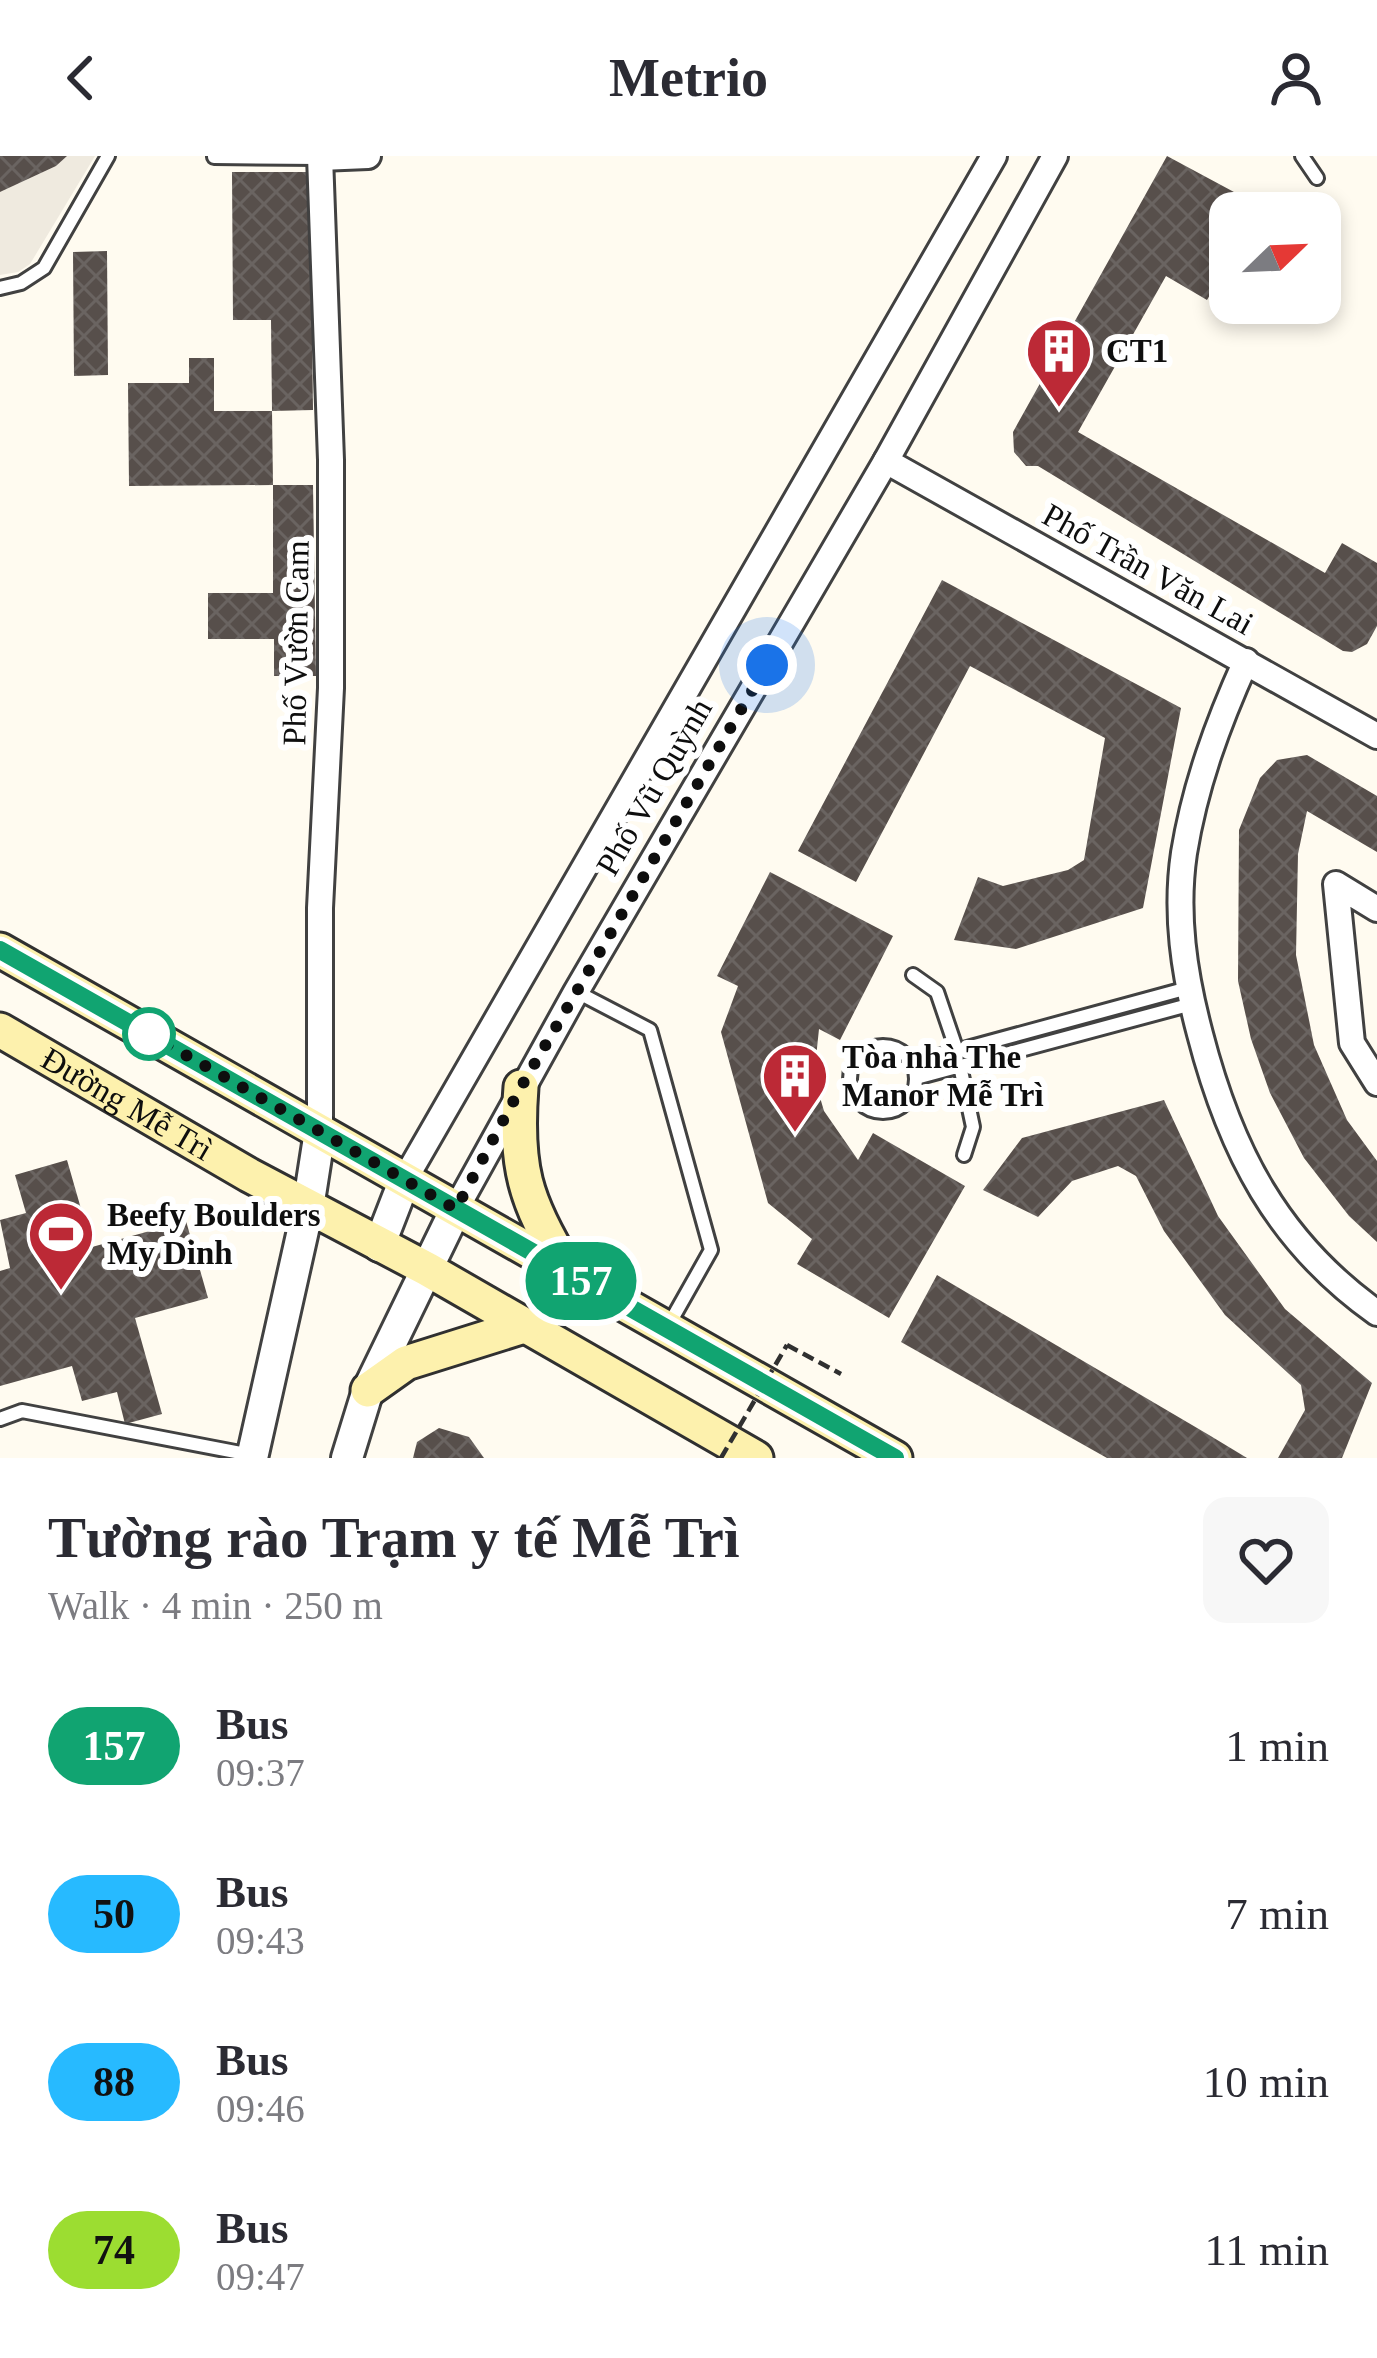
<!DOCTYPE html>
<meta charset="utf-8">
<style>
body{margin:0;font-family:Georgia,serif;background:#f7f7f7;color:#2b2b33;height:100vh;display:flex;flex-direction:column;font-size:45px;white-space:nowrap}
*{box-sizing:border-box;margin:0}
p{font-size:39px;color:#7c7c81}
.icon{flex:none;width:66px;height:66px;fill:none;stroke:currentColor;stroke-width:2;stroke-linecap:round;stroke-linejoin:round}
.map{position:relative;height:1302px;overflow:hidden}
.panel{display:flex;flex-direction:column;background:#fff;flex:1}
.panel>*{flex:none}
.badge{padding:0 24px;border-radius:39px;font-size:42px;line-height:78px}
.needle{width:78px;rotate:67deg}
.fabs{position:absolute;left:1209px;top:36px;display:grid;gap:24px}
.fabs a{display:grid;place-items:center;width:132px;height:132px;border-radius:24px;background:#fff;box-shadow:0 6px 18px #0003;font-size:60px}
.you{position:absolute;width:60px;height:60px;margin:-30px;border:9px solid #fff;border-radius:50%;background:#1a73e8;box-shadow:0 0 0 18px #1a73e833}
.map>.badge{position:absolute;translate:-50% -50%;box-shadow:0 0 0 6px #fff}
.round{display:grid;place-items:center;flex:none;width:126px;height:126px;border-radius:24px;background:#f7f7f7}
.overview{display:flex;align-items:center;justify-content:space-between;height:204px;padding:0 48px}
h1{font-size:57px;font-weight:800;line-height:90px}
ul{padding:0;list-style:none}
li{display:flex;align-items:center;gap:36px;height:168px;padding:0 48px}
li div{flex:1}
li b{display:block;font-size:45px}
li em{font-style:normal}
li .badge{min-width:132px;font-weight:700;text-align:center}
header{display:flex;justify-content:space-between;align-items:center;height:156px;padding:0 48px;background:#fff;font-size:54px;font-weight:800}
.map>svg:first-child{display:block}
.plaza{fill:#efeadf}
.building{fill:url(#building-cross-hatch)}
.lines{fill:none;stroke-linecap:round;stroke-linejoin:round}
.service-casing{stroke:#414141;stroke-width:18}
.minor-casing{stroke:#414141;stroke-width:30}
.tertiary-casing{stroke:#414141;stroke-width:36}
.secondary-casing{stroke:#303030;stroke-width:39}
.path{stroke:#303030;stroke-width:4.5;stroke-dasharray:12 6;stroke-linecap:butt}
.service{stroke:#fff;stroke-width:12}
.minor{stroke:#fff;stroke-width:24}
.tertiary{stroke:#fff;stroke-width:30}
.secondary{stroke:#fdf1ad;stroke-width:33}
.path-bridge{stroke:#303030;stroke-width:4.5;stroke-dasharray:12 6;stroke-linecap:butt}
.line-casing{stroke:#fff;stroke-width:27}
.line{stroke:#11a471;stroke-width:18}
.walk{stroke:#0e0e0e;stroke-width:12;stroke-dasharray:0 21.6}
.stop-dot{fill:#fff;stroke:#11a471;stroke-width:6}
.labels{text-anchor:middle;dominant-baseline:central;stroke-width:12;stroke-linejoin:round;paint-order:stroke}
.poi-label{font-size:33px;font-weight:bold;fill:#0e0e0e;stroke:#fff;text-anchor:start}
.street-label{font-size:33px;fill:#0e0e0e;stroke:#fff}
</style>
<header><svg class="icon" aria-label="back" viewBox="0 0 24 24"><path d="M15 5l-7 7 7 7"/></svg>Metrio<svg class="icon" aria-label="person" viewBox="0 0 24 24"><circle cx="12" cy="8" r="4"/><path d="M4 21q1-7 8-7t8 7"/></svg></header>
<div class="map">
<svg width="1377" height="1302" viewBox="0 0 1377 1302">
<defs>
<pattern id="building-cross-hatch" width="8" height="8" patternUnits="userSpaceOnUse" patternTransform="scale(3)"><rect width="8" height="8" fill="#574f4b"/><path d="M0 0l8 8M0 8l8-8" fill="none" stroke="#6a6461"/></pattern>
</defs>
<rect width="100%" height="100%" fill="#fffbf0"/>
<!-- plaza -->
<path class="plaza" d="M67,0h28l-65,108 -12,8 -18,3v-83l56,-26z"/>
<!-- building -->
<g class="building">
<path d="M0,0h67l-11,10 -56,26z"/>
<path d="M1167,0l93,50 -4,7h-26v47l-23,40 -41,-24 -88,156 247,141 17,-30 35,20v63l-10,18 -15,8 -9,-1 -305,-185h-12l-12,-14 -1,-20z"/>
<path d="M232,16h78l3,238 -41,1 -1,-91h-38z"/>
<path d="M107,95l1,124 -34,1 -1,-124z"/>
<path d="M189,202h25v53h58l1,74h40l3,191h-42v-37h-66v-46h65v-108l-144,1 -1,-103h61z"/>
<path d="M942,424l239,128 -38,200 -127,41 -62,-9 24,-63 25,9 65,-16 16,-10 21,-122 -135,-72 -114,216 -58,-31z"/>
<path d="M1307,599l70,41v56l-70,-41 -9,43 -2,101 18,90 33,75 30,41v81l-28,-26 -45,-58 -34,-65 -19,-54 -13,-58 1,-151 21,-52 17,-18z"/>
<path d="M770,716l123,64 -53,104 -21,-11 -5,48 10,34 34,49 15,-27 92,53 -76,132 -92,-54 15,-25 -44,-36 -47,-171 17,-46 -21,-10z"/>
<path d="M1164,944l54,116 67,93 87,74 -30,75h-64l27,-48 -4,-25 -76,-70 -61,-84 -28,-55 -18,-10 -46,15 -34,36 -55,-27 39,-52z"/>
<path d="M67,1004l25,87 94,-26 22,77 -73,20 27,96 -37,10 -8,-32 -35,9 -10,-35 -72,20v-115l10,-3 -10,-48 26,-7 -11,-38z"/>
<path d="M937,1119l272,160 38,23h-140l-206,-116z"/>
<path d="M439,1272l30,9 15,21h-71l4,-16z"/>
</g>
<g class="lines">
<!-- service casing -->
<g class="service-casing">
<g id="service">
<path d="M1302,0l15,22"/>
<path d="M214,1l106,1"/>
<path d="M0,132l21,-5 23,-15 64,-112"/>
<path d="M913,819l24,17 20,59"/>
<path d="M577,836l73,38 61,220 -44,78"/>
<circle cx="883" cy="923" r="33"/>
<path d="M912,907l276,-75"/>
<path d="M960,910l13,61 -9,28"/>
<path d="M916,922l276,-74"/>
<path d="M0,1263l22,-8 229,44"/>
</g>
</g>
<!-- minor casing -->
<g class="minor-casing">
<g id="minor">
<path d="M320,0l11,304v228l-11,220v223"/>
<path d="M320,2l48,-2"/>
<path d="M886,305l491,275"/>
<path d="M1246,505c-28,62 -51,124 -62,192 -9,61 0,121 16,181 30,116 77,208 177,279"/>
<path d="M1377,753l-41,-25 16,159 25,40"/>
<path d="M405,1023l589,-1023"/>
<path d="M456,1053l120,-217 310,-531 169,-305"/>
</g>
</g>
<!-- tertiary casing -->
<g class="tertiary-casing">
<g id="tertiary">
<path d="M379,1090l26,-67"/>
<path d="M252,1302l56,-250 12,-77"/>
<path d="M347,1302l21,-68 88,-181"/>
</g>
</g>
<!-- secondary casing -->
<g class="secondary-casing">
<g id="secondary">
<path d="M0,794l895,508"/>
<path id="s1" d="M0,874l249,145 178,94 329,189"/>
<path d="M521,931c-6,79 3,113 45,181"/>
<path d="M368,1234l38,-27 118,-37"/>
</g>
</g>
<!-- path -->
<path class="path" d="M787,1189l54,29"/>
<!-- service -->
<use href="#service" class="service"/>
<!-- minor -->
<use href="#minor" class="minor"/>
<!-- tertiary -->
<use href="#tertiary" class="tertiary"/>
<!-- secondary -->
<use href="#secondary" class="secondary"/>
<!-- path-bridge -->
<path class="path-bridge" d="M721,1302l66,-113"/>
</g>
<g class="lines">
<!-- line casing -->
<g class="line-casing">
<path id="line" d="M0,794l895,508"/>
</g>
<!-- line -->
<use href="#line" class="line"/>
<!-- walk -->
<path class="walk" d="M149,878l307,175 65,-122 246,-422"/>
</g>
<!-- icons -->
<defs>
<g id="building-pin" transform="scale(3.45)"><path d="M0 17L-7.5 6A9.5 9.5 0 1 1 7.5 6Z" fill="#bc2936" stroke="#fff"/><path d="M-4-6H4V6H1V3H-1V6H-4ZM-2.5-4.3h1.7v1.8h-1.7ZM.8-4.3h1.7v1.8H.8ZM-2.5-1h1.7V.8h-1.7ZM.8-1h1.7V.8H.8Z" fill="#fff"/></g>
<g id="stadium-pin" transform="scale(3.45)"><path d="M0 17L-7.5 6A9.5 9.5 0 1 1 7.5 6Z" fill="#bc2936" stroke="#fff"/><path d="M0-5a6.5 5 0 1 0 0 10a6.5 5 0 1 0 0-10ZM-3.5-1.8h7v3.6h-7Z" fill="#fff"/></g>
</defs>
<g fill-rule="evenodd">
<use href="#building-pin" x="1059" y="195"/>
<use href="#building-pin" x="795" y="920"/>
<use href="#stadium-pin" x="61" y="1078"/>
</g>
<!-- markers -->
<circle class="stop-dot" cx="149" cy="878" r="24"/>
<g class="labels">
<!-- poi labels -->
<g class="poi-label">
<text x="1106" y="195">CT1</text>
<text x="842" y="901">Tòa nhà The<tspan x="842" dy="38">Manor Mễ Trì</tspan></text>
<text x="107" y="1059">Beefy Boulders<tspan x="107" dy="38">My Dinh</tspan></text>
</g>
<!-- street labels -->
<g class="street-label">
<text transform="translate(1148 413) rotate(29)">Phố Trần Văn Lai</text>
<text transform="translate(296 487) rotate(-89)">Phố Vườn Cam</text>
<text transform="translate(654 631) rotate(-60)">Phố Vũ Quỳnh</text>
<text stroke="none"><textPath href="#s1" startOffset="147">Đường Mễ Trì</textPath></text>
</g>
</g>
</svg>
<div class="fabs">
<a><svg class="needle" viewBox="-14 -14 28 28"><path d="M0-13l5 13h-10z" fill="#e53935"/><path d="M0 13l5-13h-10z" fill="#7c7c81"/></svg></a>
</div>
<div class="you" style="left:767px;top:509px"></div>
<b class="badge" style="left:581px;top:1125px;background:#11a471;color:#fff">157</b>
</div>
<section class="panel">
<div class="overview"><div><h1>Tường rào Trạm y tế Mễ Trì</h1><p>Walk · 4 min · 250 m</p></div><a class="round"><svg class="icon" aria-label="heart" viewBox="0 0 24 24"><path d="M12 20l-8-8c-3-5 5-10 8-4 3-6 11-1 8 4z"/></svg></a></div>
<ul>
<li><span class="badge" style="background:#11a471;color:#fff">157</span><div><b>Bus</b><p>09:37</p></div><em>1 min</em></li>
<li><span class="badge" style="background:#27baff;color:#111">50</span><div><b>Bus</b><p>09:43</p></div><em>7 min</em></li>
<li><span class="badge" style="background:#27baff;color:#111">88</span><div><b>Bus</b><p>09:46</p></div><em>10 min</em></li>
<li><span class="badge" style="background:#9cdd31;color:#111">74</span><div><b>Bus</b><p>09:47</p></div><em>11 min</em></li>
</ul>
</section>
